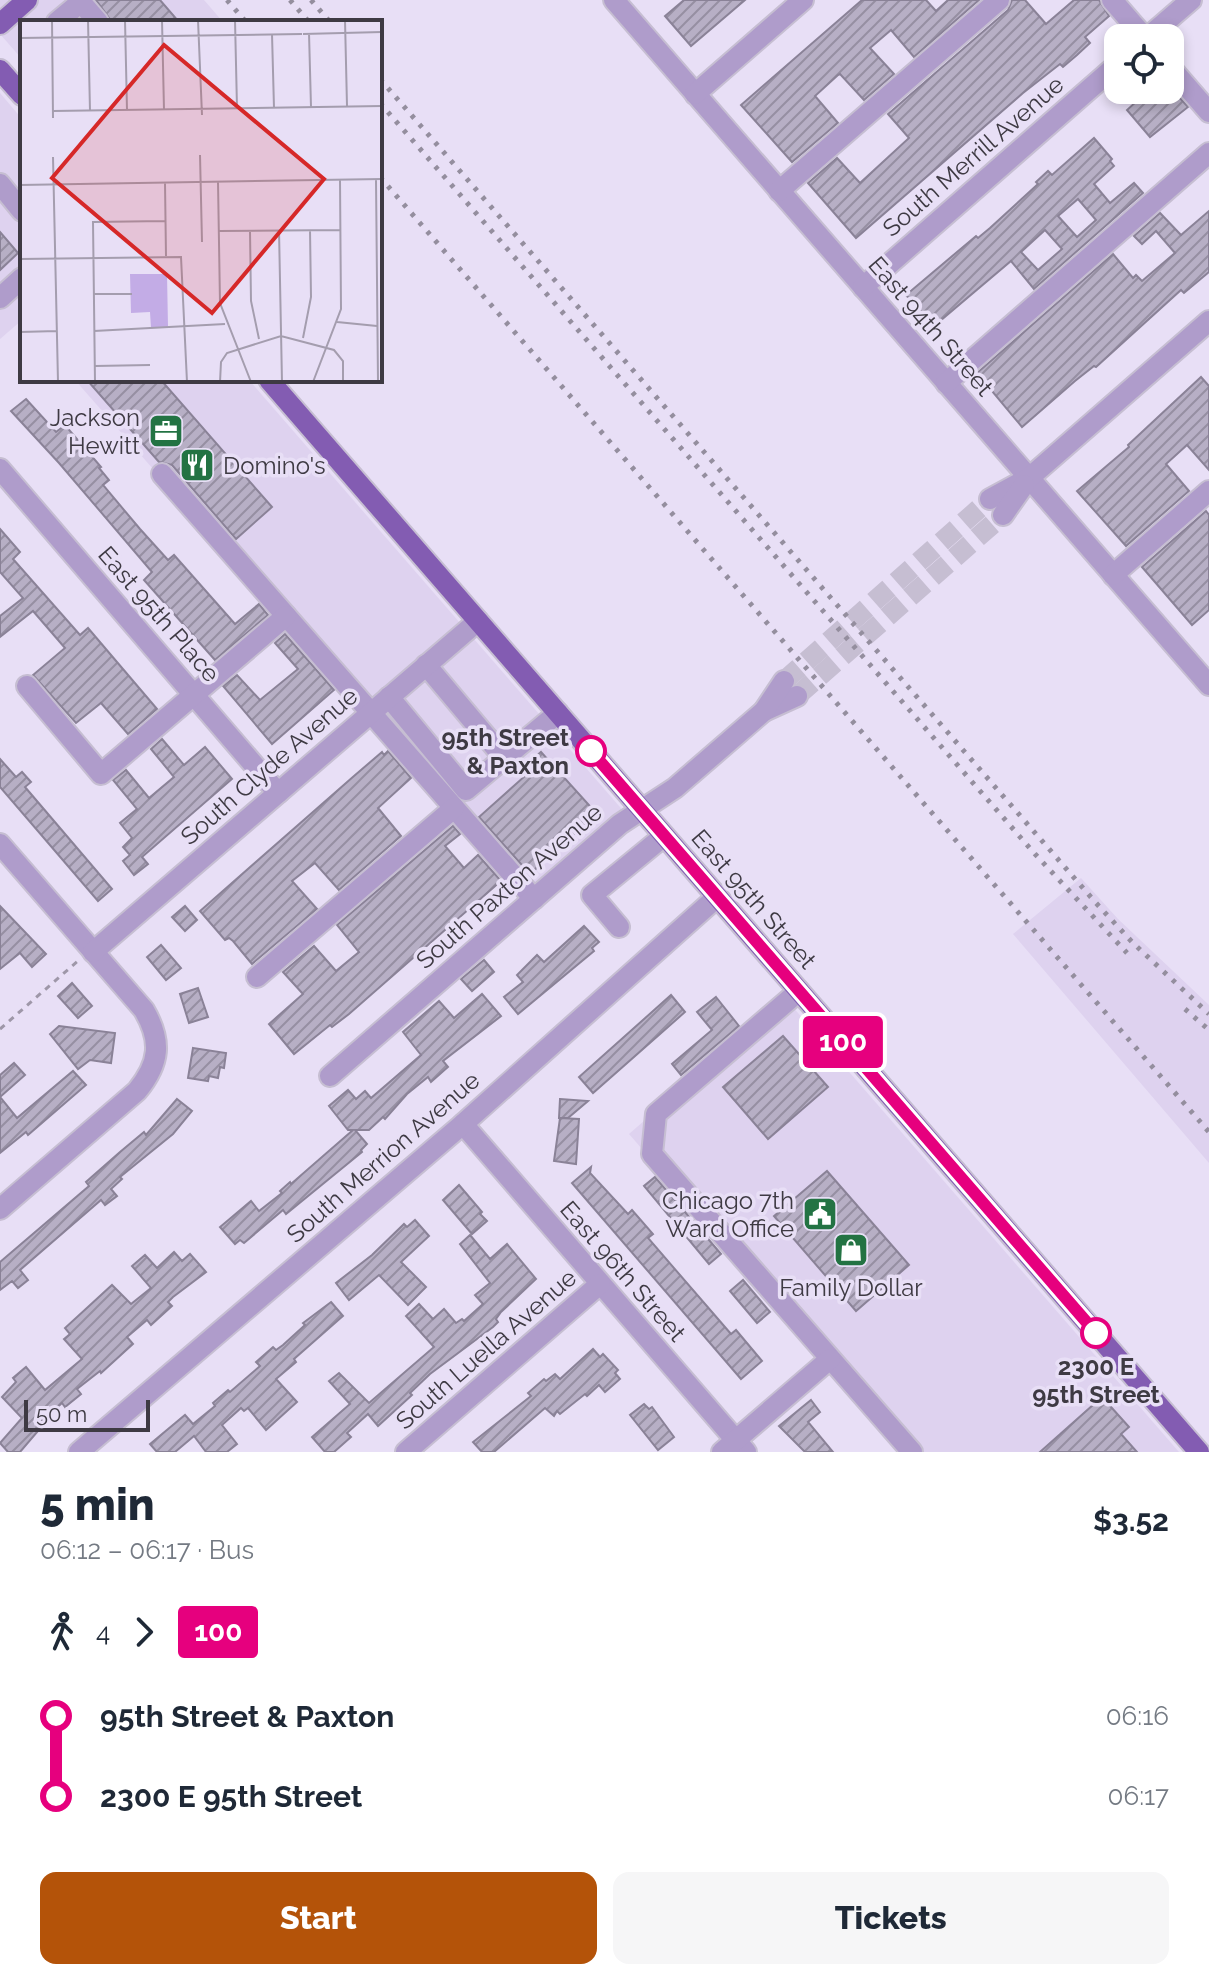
<!DOCTYPE html>
<meta charset="utf-8">
<style>
body{margin:0;font-family:Raleway,sans-serif;background:#f6f6f7;color:#1f2937;height:100vh;display:flex;flex-direction:column;font-size:30px;white-space:nowrap}
*{box-sizing:border-box;margin:0}
p{font-size:26px;color:#747a83}
.icon{flex:none;width:44px;height:44px;fill:none;stroke:currentColor;stroke-width:2;stroke-linecap:round;stroke-linejoin:round}
.map{position:relative;height:1452px;overflow:hidden}
.panel{display:flex;flex-direction:column;background:#fff;flex:1}
.panel>*{flex:none}
.badge{padding:0 16px;border-radius:6px;font-size:28px;line-height:52px}
.controls{position:absolute;left:1104px;top:24px;display:grid;gap:16px}
.controls a{display:grid;place-items:center;width:80px;height:80px;border-radius:16px;background:#fff;box-shadow:0 4px 12px #0003;font-size:40px}
.scale{position:absolute;left:24px;bottom:20px;width:126px;box-sizing:border-box;padding-left:8px;border:4px solid #3e3a43;border-top:0;font-size:22px;line-height:28px;white-space:nowrap;color:#3e3a43;-webkit-text-stroke:6px #e8dff6;paint-order:stroke}
.map>.badge{position:absolute;translate:-50% -50%;box-shadow:0 0 0 4px #fff}
.legs{display:flex;align-items:center;gap:12px;height:88px;padding:0 40px;font-size:26px}
.legs p{margin-inline-start:auto}
.overview{display:flex;align-items:center;justify-content:space-between;height:136px;padding:0 40px}
h1{font-size:44px;font-weight:800;line-height:60px}
.button{display:flex;gap:16px;margin-top:auto;padding:16px 40px}
.button a{flex:1;height:92px;border-radius:16px;background:#b45309;color:#fff;font-size:32px;font-weight:800;line-height:92px;text-align:center}
.button a+a{background:#f6f6f7;color:#1f2937}
ul{padding:0 40px;list-style:none}
li{display:flex;align-items:center;gap:28px;height:80px;font-size:30px}
li i{display:grid;place-items:center;width:12px;height:100%;margin:0 10px;background:currentColor}
li i::after{content:'';width:20px;height:20px;margin:-10px;border:6px solid;border-radius:50%;background:#fff}
li p{margin-inline-start:auto}
li:first-child i{background:linear-gradient(#0000 50%,currentColor 0)}
li:last-child i{background:linear-gradient(currentColor 50%,#0000 0)}
.map>svg:first-child{display:block}
.built{fill:#ded2ef}
.building{fill:url(#building-hatch);stroke:#8a8297;stroke-width:2;fill-rule:evenodd}
.lines{fill:none;stroke-linecap:round;stroke-linejoin:round}
.minor-tunnel{stroke:#c6bed2;stroke-width:20;stroke-dasharray:20 10;stroke-linecap:butt}
.minor-casing{stroke:#c6bed2;stroke-width:24}
.major-casing{stroke:#c6bed2;stroke-width:24}
.path{stroke:#9e97a8;stroke-width:3;stroke-dasharray:6 6;stroke-linecap:butt}
.minor{stroke:#af9ccb;stroke-width:20}
.major{stroke:#835cb2;stroke-width:20}
.rail{stroke:#948e9e;stroke-width:5;stroke-dasharray:4 8;stroke-linecap:butt}
.line-1-casing{stroke:#fff;stroke-width:18}
.line-1{stroke:#e6007e;stroke-width:12}
.stop-1-dot{fill:#fff;stroke:#e6007e;stroke-width:4}
.labels{text-anchor:middle;dominant-baseline:central;stroke-width:7;stroke-linejoin:round;paint-order:stroke}
.street-label{font-size:24px;fill:#3e3a43;stroke:#e8dff6}
.poi-label{font-size:24px;fill:#3e3a43;stroke:#e8dff6;text-anchor:end}
.stop-label{font-size:24px;font-weight:bold;fill:#3e3a43;stroke:#e8dff6;text-anchor:end}
.inset-road{fill:none;stroke:#a49dae;stroke-width:2}
.view{fill:#d62828;fill-opacity:0.15;stroke:#d62828;stroke-width:4}
.inset-edge{fill:none;stroke:#3e3a43;stroke-width:4}
</style>
<div class="map">
<svg width="1209" height="1452" viewBox="0 0 1209 1452">
<defs>
<pattern id="building-hatch" width="6" height="6" patternUnits="userSpaceOnUse" patternTransform="scale(2)"><rect width="6" height="6" fill="#b7afc5"/><path d="M-1 1l2-2M0 6l6-6M5 7l2-2" fill="none" stroke="#968fa2"/></pattern>
</defs>
<rect width="100%" height="100%" fill="#e8dff6"/>
<!-- built -->
<g class="built">
<path d="M0,0h204l19,22h-201v37l-22,-25z"/>
<path d="M0,93l22,26v201l-22,19z"/>
<path d="M75,380h174l377,434 -96,85z"/>
<path d="M1081,878l37,41 91,86v158l-196,-229z"/>
<path d="M785,998l394,454h-273l-277,-318z"/>
</g>
<!-- building -->
<g class="building">
<path d="M96,0h64l19,22h-67z"/>
<path d="M684,0h61l-54,46 -26,-30z"/>
<path d="M862,0h64l10,11 12,-11h31l-65,57 -23,-27 -21,18 24,26 -30,26 -24,-26 -2,1 -23,21 23,27 -46,39 -51,-57z"/>
<path d="M1012,0h13l21,24 28,-24h25l10,16 -24,21 5,6 -13,12 -14,12 -3,-3 -37,29 -167,145 -48,-55 29,-25 23,25 49,-45 -21,-24 120,-104z"/>
<path d="M1170,87l18,20 -38,30 -23,-27 22,-20h21z"/>
<path d="M1094,138l18,21 -2,2 4,5 -20,18 16,19 24,-20 9,10 -109,96 -23,-28 -77,65 -28,-31 70,-59 2,2 12,-10 48,-44 -2,-2 12,-11 4,4zM1078,199l18,21 -19,17 -19,-21zM1045,230l17,19 -24,21 -17,-18z"/>
<path d="M1209,211v61l-25,21 -3,-3 -85,77 -2,-1 -19,15 -53,46 -45,-54 136,-119 20,24 3,-3 6,6 33,-28 -19,-22 -14,13 -8,-8 26,-23 21,22z"/>
<path d="M0,232l18,21 -18,17z"/>
<path d="M1201,377l8,9v84l-22,-25 -21,19 23,27 -63,55 -49,-55 52,-44 -1,-2z"/>
<path d="M87,380h74l111,127 -36,32 -64,-74 -13,-3z"/>
<path d="M26,399l30,33 9,-7 36,42 -2,1 10,12 -6,5 37,44 28,31 6,-5 61,69 24,-20 9,11 -53,45 -71,-80 8,-8 -93,-109 -48,-52z"/>
<path d="M1206,511l3,4v95l-17,15 -50,-58z"/>
<path d="M0,529l20,23 -7,7 67,76 8,-7 69,81 -29,25 -27,-31 -25,20 -43,-48 32,-27 -32,-37 -33,26v-21l23,-18 -23,-26z"/>
<path d="M285,634l49,56 -62,54 -49,-58 14,-11 23,25 38,-31 -23,-26z"/>
<path d="M162,739l22,26 21,-18 27,32 -90,78 6,7 -14,11 -11,-14 7,-6 -7,-8 9,-9 -12,-15 17,-14 -24,-29 13,-10 23,28 25,-21 -23,-28z"/>
<path d="M388,751l23,27 -33,30 23,28 -62,54 -24,-27 -23,18 25,28 -65,55 -19,-23 -4,-3 -4,2 -25,-29 154,-135 28,-24 2,3z"/>
<path d="M541,752l56,62 -67,60 -51,-57 46,-41 -5,-6z"/>
<path d="M0,759l16,18 6,-5 9,10 -6,5 87,102 -14,12 -98,-114z"/>
<path d="M453,826l7,8 -15,12 19,22 14,-13 23,26 -152,133 -17,13 -2,-2 -36,29 -25,-30 34,-30 -20,-22 31,-26 22,25 23,-19 -22,-27z"/>
<path d="M0,906l46,48 -14,13 -12,-14 -20,16z"/>
<path d="M185,906l12,14 -12,11 -13,-14z"/>
<path d="M584,926l15,16 -7,6 2,3 -76,63 -14,-17 19,-15 -6,-7 20,-20 7,7z"/>
<path d="M161,945l20,23 -15,12 -19,-23z"/>
<path d="M484,960l10,12 -22,19 -11,-12z"/>
<path d="M72,983l20,23 -14,12 -20,-22z"/>
<path d="M198,988l10,29 -19,6 -9,-29z"/>
<path d="M482,994l19,22 -58,45 5,6 -17,15 -3,-5 -21,17 -22,25 -2,-2 -14,13h-14l12,14 -6,6 1,2 -76,62 -3,-4 -39,33 -4,-3 -5,4 -15,-17 31,-26 8,10 23,-18 -2,-2 10,-9 1,2 62,-54h-5l-19,-24 19,-16 8,9 9,-8 6,7 50,-43 -18,-23 36,-31 15,17z"/>
<path d="M671,995l14,17 -92,81 -14,-16z"/>
<path d="M716,997l23,29 -58,49 -9,-11 40,-34 -15,-18z"/>
<path d="M59,1026l56,7 -4,30 -21,-3 -12,9 -28,-35z"/>
<path d="M783,1036l45,51 -60,52 -45,-52z"/>
<path d="M193,1048l33,5 -2,15 -4,-1 -2,11 -9,-2 -1,5 -20,-3z"/>
<path d="M14,1063l11,12 -25,22 17,21 56,-47 13,14 -58,50 -2,-3 -26,21v-78z"/>
<path d="M177,1099l15,12 -19,23 -53,43 2,2 -11,10 6,7 -12,9 -4,-5 -81,70 8,10 -10,8 -6,-7 -12,9v-28l89,-76 -3,-4 34,-30 24,-20 2,3z"/>
<path d="M560,1099l28,2 -20,17h-9z"/>
<path d="M560,1118l19,1 -3,45 -22,-3z"/>
<path d="M591,1167l-1,6 38,41 4,-4 21,24 -5,4 83,96 5,-4 26,31 -21,18 -169,-196z"/>
<path d="M827,1171l82,94 -53,46 -82,-95z"/>
<path d="M655,1177l66,77 -12,10 -65,-78z"/>
<path d="M459,1185l23,27 -2,2 7,7 -15,13 -29,-34z"/>
<path d="M415,1220l14,16 -28,26 25,25 -18,18 -29,-30 -30,25 -13,-17 36,-28 32,-31 3,3z"/>
<path d="M470,1235l20,24 17,-15 29,35 -35,33 -5,7 2,3 -5,5 -63,47 -20,19 2,2 -34,31 -10,-12 -21,19 4,4 -17,15h-9l-13,-15 38,-33 -21,-23 10,-8 30,30 65,-56 -28,-31 13,-12 14,15 11,-10 12,14 6,-4 2,2 19,-17 -8,-9 15,-12 -30,-39z"/>
<path d="M174,1252l8,9 8,-7 16,18 -33,25 -5,5 4,4 -21,19 -4,-5 -20,17 6,7 -32,29 -1,-2 -23,18 4,5 -16,13 -3,-4 -21,19 3,2 -24,28h-12l-8,-9 22,-25 -20,-21 14,-15 -3,-4 13,-11 19,23 37,-31 -18,-20 6,-5 -5,-6 47,-43 19,19 20,-16 -19,-22 13,-11 12,13z"/>
<path d="M743,1280l27,32 -13,11 -27,-32z"/>
<path d="M331,1302l12,14 -49,43 2,3 -20,17 21,23 -31,28 -18,-22 -4,3 -3,-3 -19,17 15,19 -10,8h-21l-12,-16 -19,16h-18l-7,-8 35,-29 8,9 22,-18 -2,-3 15,-13 2,2 30,-26 -4,-4 17,-15 3,3 7,-5 22,-20 -2,-2z"/>
<path d="M593,1349l7,8 3,-3 15,16 -3,3 5,6 -15,13 -6,-7 -12,11 -2,-2 -25,20 -3,-3 -3,5 -9,-8 -51,44h-12l-9,-10 58,-46 -3,-3 16,-14 2,2 9,-7 5,5z"/>
<path d="M1102,1397l27,30 -8,7 16,18h-97z"/>
<path d="M811,1400l9,12 -12,10 25,30h-28l-26,-26z"/>
<path d="M644,1404l5,5 3,-2 22,30 -16,13 -28,-35z"/>
</g>
<g class="lines">
<!-- minor-tunnel -->
<g class="minor-tunnel">
<path d="M784,681l206,-182"/>
<path d="M797,696l206,-181"/>
</g>
<!-- minor casing -->
<g class="minor-casing">
<g id="minor">
<path d="M79,0l19,22"/>
<path d="M614,0l595,685"/>
<path d="M1112,0l33,38"/>
<path d="M57,22l24,-20"/>
<path d="M1147,38l44,-38"/>
<path d="M1170,67l39,45"/>
<path d="M695,94l108,-94"/>
<path d="M0,184l22,27"/>
<path d="M779,191l220,-191"/>
<path d="M863,287l255,-223"/>
<path d="M0,298l22,-20"/>
<path d="M946,383l263,-230"/>
<path d="M0,469l278,324"/>
<path d="M162,474l372,425"/>
<path d="M990,499l39,-21 180,-157"/>
<path d="M1003,515l21,-30"/>
<path d="M1113,575l96,-84"/>
<path d="M426,665l79,94"/>
<path d="M27,686l74,88 185,-158"/>
<path d="M389,697l77,93 92,-77"/>
<path d="M764,711l33,-15"/>
<path d="M0,844l144,166c18,31 16,53 -7,81l-137,118"/>
<path d="M619,927l-27,-32 72,-59"/>
<path d="M93,952l385,-331"/>
<path d="M257,977l197,-169"/>
<path d="M799,991l-143,123 -4,40 260,298"/>
<path d="M330,1076l290,-252 55,-36 89,-77 20,-30"/>
<path d="M463,1124l283,328"/>
<path d="M79,1452l384,-328 254,-227"/>
<path d="M406,1452l194,-168"/>
<path d="M722,1452l108,-93"/>
</g>
</g>
<!-- major casing -->
<g class="major-casing">
<g id="major">
<path d="M0,24l27,-24"/>
<path d="M0,70l22,25"/>
<path d="M269,380l930,1072"/>
</g>
</g>
<!-- path -->
<path class="path" d="M0,1029l79,-69"/>
<!-- minor -->
<use href="#minor" class="minor"/>
<!-- major -->
<use href="#major" class="major"/>
<!-- rail -->
<g class="rail">
<path d="M227,0l19,22"/>
<path d="M290,0l19,22"/>
<path d="M311,0l19,22"/>
<path d="M380,79l716,824 37,40 76,71"/>
<path d="M380,103l655,751 92,99"/>
<path d="M380,177l829,955"/>
<path d="M1185,1009l24,21"/>
</g>
</g>
<g class="lines">
<!-- line-1 casing -->
<g class="line-1-casing">
<path id="line-1" d="M591,751l505,582"/>
</g>
<!-- line-1 -->
<use href="#line-1" class="line-1"/>
</g>
<!-- icons -->
<defs>
<g id="office-square" transform="scale(1.8)"><rect x="-9" y="-9" width="18" height="18" rx="4" fill="#237343" stroke="#e8dff6"/><path d="M-6-3h4V-5.5h4V-3h4V5H-6ZM-1-4.5V-3h2v-1.5ZM-6 0V1H6V0Z" fill="#fff"/></g>
<g id="restaurant-square" transform="scale(1.8)"><rect x="-9" y="-9" width="18" height="18" rx="4" fill="#237343" stroke="#e8dff6"/><path d="M-5-6h1v4h1v-4h1v4h1v-4h1v5L-1.5 .5V6h-2V.5L-5-1ZM5-6V6H3V1.5H1.5Q1.5-4 5-6Z" fill="#fff"/></g>
<g id="civic-square" transform="scale(1.8)"><rect x="-9" y="-9" width="18" height="18" rx="4" fill="#237343" stroke="#e8dff6"/><path d="M-.6-6.5H3V-4.5H.6V-3L4-1V1h2V6H-6V1h2V-1L-.6-3ZM-1.2 2.5V6h2.4V2.5Z" fill="#fff"/></g>
<g id="shop-square" transform="scale(1.8)"><rect x="-9" y="-9" width="18" height="18" rx="4" fill="#237343" stroke="#e8dff6"/><path d="M-5-2.5h2.3a2.7 3.5 0 0 1 5.4 0H5L5.5 6h-11ZM-1.5-2.5h3a1.5 2.3 0 0 0-3 0Z" fill="#fff"/></g>
</defs>
<g fill-rule="evenodd">
<use href="#office-square" x="166" y="431"/>
<use href="#restaurant-square" x="197" y="465"/>
<use href="#civic-square" x="820" y="1214"/>
<use href="#shop-square" x="851" y="1250"/>
</g>
<!-- markers -->
<g class="stop-1-dot">
<circle cx="591" cy="751" r="14"/>
<circle cx="1096" cy="1333" r="14"/>
</g>
<g class="labels">
<!-- street labels -->
<g class="street-label">
<text transform="translate(973 156) rotate(-41)">South Merrill Avenue</text>
<text transform="translate(931 326) rotate(49)">East 94th Street</text>
<text transform="translate(159 614) rotate(49)">East 95th Place</text>
<text transform="translate(269 766) rotate(-41)">South Clyde Avenue</text>
<text transform="translate(509 886) rotate(-41)">South Paxton Avenue</text>
<text transform="translate(754 899) rotate(49)">East 95th Street</text>
<text transform="translate(383 1157) rotate(-41)">South Merrion Avenue</text>
<text transform="translate(623 1271) rotate(49)">East 96th Street</text>
<text transform="translate(486 1349) rotate(-41)">South Luella Avenue</text>
</g>
<!-- poi labels -->
<g class="poi-label">
<text x="140" y="417">Jackson<tspan x="140" dy="28">Hewitt</tspan></text>
<text x="223" y="465" text-anchor="start">Domino's</text>
<text x="794" y="1200">Chicago 7th<tspan x="794" dy="28">Ward Office</tspan></text>
<text x="851" y="1287" text-anchor="middle">Family Dollar</text>
</g>
<!-- stop labels -->
<g class="stop-label">
<text x="569" y="737">95th Street<tspan x="569" dy="28">&amp; Paxton</tspan></text>
<text x="1096" y="1366" text-anchor="middle">2300 E<tspan x="1096" dy="28">95th Street</tspan></text>
</g>
</g>
<!-- overview -->
<g transform="translate(20 20)">
<rect width="362" height="362" fill="#e8dff6"/>
<path d="M110,254h37l1,53 -17,1 -1,-16 -19,1z" fill="#c3ace6"/>
<path class="inset-road" d="M32,0l1,98M68,0l2,91M105,0l2,90M142,0l2,90M178,0l4,95M215,0l2,88M325,0l2,86M289,13l2,74M252,14l2,74M283,14l79,-2M0,18l282,-4M33,91l329,-5M180,135l2,87M33,137l5,225M356,160l2,202M198,162l2,121 31,79M145,163l1,73M0,165l362,-6M259,210l3,152M199,211l121,-1M230,211l1,70 8,38M0,239l161,-2 6,125M0,256l1,56M74,274h38M317,302l40,4M74,311l131,-7M0,312l37,-1M283,318l8,-41 -1,-67M75,346l55,-1M75,362l-2,-160 72,-1M200,362l1,-20 6,-9 54,-17 53,14 9,11v21M293,362l28,-73 -1,-129"/>
<path class="view" d="M144,25l160,134 -112,134 -160,-135z"/>
<rect width="362" height="362" class="inset-edge"/>
</g>
</svg>
<div class="controls">
<a><svg class="icon" aria-label="locate" viewBox="0 0 24 24"><circle cx="12" cy="12" r="6"/><path d="M12 2v4M12 18v4M2 12h4M18 12h4"/></svg></a>
</div>
<div class="scale">50 m</div>
<b class="badge" style="left:843px;top:1042px;background:#e6007e;color:#fff">100</b>
</div>
<section class="panel">
<div class="overview"><div><h1>5 min</h1><p>06:12 – 06:17 · Bus</p></div><b>$3.52</b></div>
<div class="legs"><svg class="icon" aria-label="walk" viewBox="0 0 24 24"><circle cx="13" cy="4" r="2"/><path d="M13 8l-2 6 4 7M11 14l-3 7M7 12l3-4h3l4 4"/></svg>4<svg class="icon" aria-label="forward" viewBox="0 0 24 24"><path d="M9 5l7 7-7 7"/></svg><b class="badge" style="background:#e6007e;color:#fff">100</b></div>
<ul>
<li><i style="color:#e6007e"></i><b>95th Street &amp; Paxton</b><p>06:16</p></li>
<li><i style="color:#e6007e"></i><b>2300 E 95th Street</b><p>06:17</p></li>
</ul>
<div class="button"><a>Start</a><a>Tickets</a></div>
</section>
